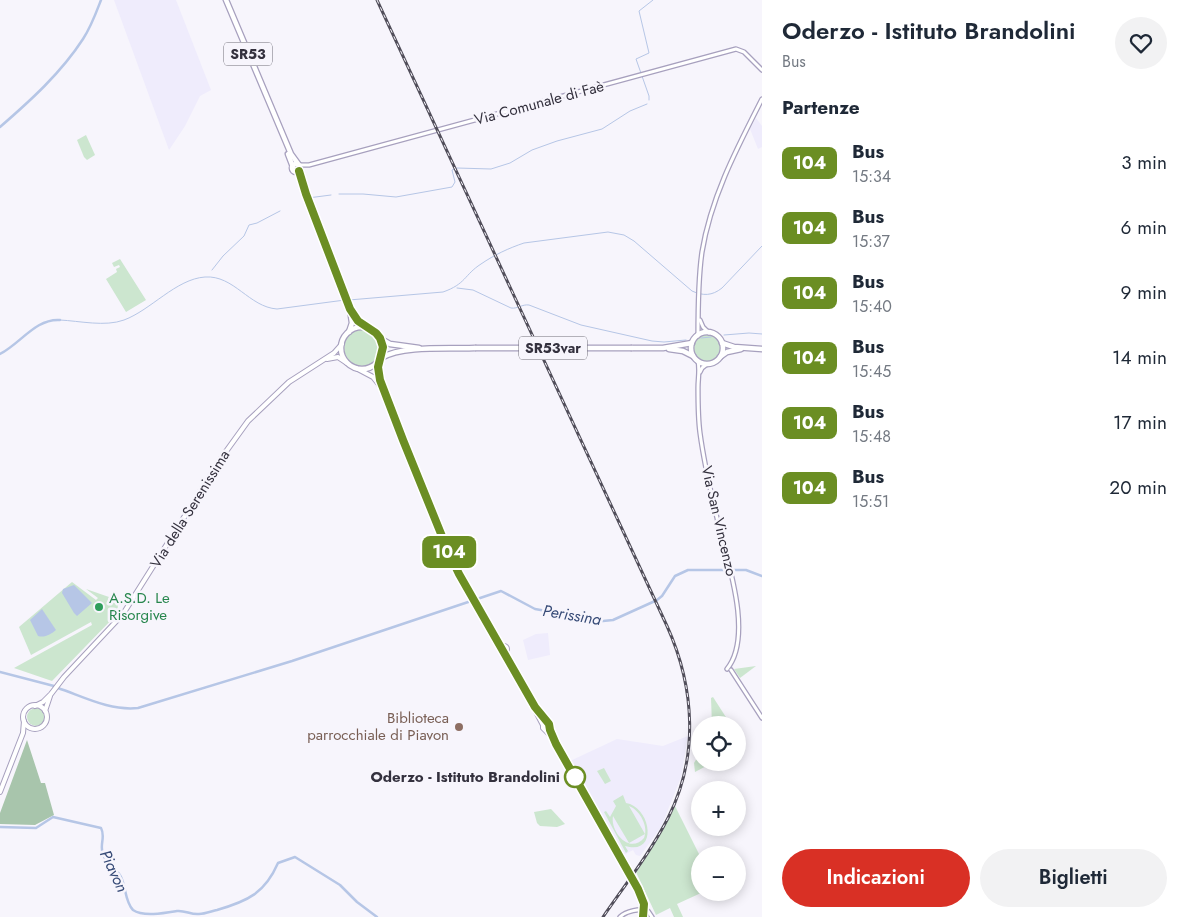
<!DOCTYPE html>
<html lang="it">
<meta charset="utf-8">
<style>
body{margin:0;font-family:Jost,sans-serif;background:#f2f2f3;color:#1f2937;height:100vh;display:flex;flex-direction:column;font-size:19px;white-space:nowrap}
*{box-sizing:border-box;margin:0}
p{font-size:16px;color:#747a83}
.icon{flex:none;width:28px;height:28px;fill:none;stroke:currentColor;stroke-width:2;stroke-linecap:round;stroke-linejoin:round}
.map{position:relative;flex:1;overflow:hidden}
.side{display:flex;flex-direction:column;background:#fff;width:425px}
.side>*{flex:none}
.badge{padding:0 10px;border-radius:8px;font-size:18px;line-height:32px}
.fabs{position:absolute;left:691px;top:716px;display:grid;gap:10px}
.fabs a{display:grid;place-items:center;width:55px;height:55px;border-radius:50%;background:#fff;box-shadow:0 2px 12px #0003;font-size:25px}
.map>.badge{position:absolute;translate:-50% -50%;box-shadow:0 0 0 2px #fff}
h2{padding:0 20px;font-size:19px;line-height:45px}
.round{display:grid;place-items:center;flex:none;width:52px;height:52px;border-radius:26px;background:#f2f2f3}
.overview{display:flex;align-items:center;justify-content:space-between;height:85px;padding:0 20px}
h1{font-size:24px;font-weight:600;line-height:38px}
.action{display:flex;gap:10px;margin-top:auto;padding:10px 20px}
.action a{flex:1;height:58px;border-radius:30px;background:#d93025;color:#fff;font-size:20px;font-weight:600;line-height:58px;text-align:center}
.action a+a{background:#f2f2f3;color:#1f2937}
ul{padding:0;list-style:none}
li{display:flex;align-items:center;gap:15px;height:65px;padding:0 20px}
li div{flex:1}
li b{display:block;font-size:19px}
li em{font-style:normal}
li .badge{min-width:55px;font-weight:700;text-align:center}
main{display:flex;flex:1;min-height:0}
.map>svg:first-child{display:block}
.built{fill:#efecfc}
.green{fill:#cce6cf;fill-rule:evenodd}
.forest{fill:#a8c5ac}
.water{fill:#b6c6e6}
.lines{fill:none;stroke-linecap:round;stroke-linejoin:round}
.stream{stroke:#b6c6e6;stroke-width:1}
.canal{stroke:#b6c6e6;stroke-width:2.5}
.secondary-tunnel{stroke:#d0ced6;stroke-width:4;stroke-dasharray:4 2;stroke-linecap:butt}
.tertiary-casing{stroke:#a7a0be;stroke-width:5.5}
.secondary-casing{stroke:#a7a0be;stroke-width:6}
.primary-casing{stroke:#a7a0be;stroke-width:7}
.tertiary{stroke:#fff;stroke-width:3}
.secondary{stroke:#fff;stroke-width:4}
.primary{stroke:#fff;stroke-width:4.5}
.rail-casing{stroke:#514e5a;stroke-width:3}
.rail{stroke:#f7f5fc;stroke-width:1;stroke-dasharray:4;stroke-linecap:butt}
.primary-bridge-casing{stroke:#a7a0be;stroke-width:7;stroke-linecap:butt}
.primary-bridge{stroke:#fff;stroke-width:4.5}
.line-casing{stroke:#fff;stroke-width:11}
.line{stroke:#6b8e23;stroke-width:8}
.leisure-dot{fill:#2e9e5b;stroke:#f7f5fc;stroke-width:2}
.education-dot{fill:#8d6e63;stroke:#f7f5fc;stroke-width:2}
.stop-dot{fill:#fff;stroke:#6b8e23;stroke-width:2.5}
.labels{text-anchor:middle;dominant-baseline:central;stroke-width:5;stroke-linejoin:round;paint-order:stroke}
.shield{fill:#f7f5fc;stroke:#6e6c77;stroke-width:1}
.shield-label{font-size:14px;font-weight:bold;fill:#34313e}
.street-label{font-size:15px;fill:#34313e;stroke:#f7f5fc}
.leisure-label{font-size:15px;fill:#27864d;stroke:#f7f5fc;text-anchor:start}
.education-label{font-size:15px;fill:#785e54;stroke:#f7f5fc;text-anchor:end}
.stop-label{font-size:15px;font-weight:bold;fill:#34313e;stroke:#f7f5fc;text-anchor:end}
.water-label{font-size:16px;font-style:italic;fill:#384c78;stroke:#f7f5fc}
</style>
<main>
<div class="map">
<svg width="762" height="917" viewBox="0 0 762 917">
<rect width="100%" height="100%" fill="#f7f5fc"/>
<!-- built -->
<g class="built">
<path d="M114,0h62l35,90 -11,6 -15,30 -16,24z"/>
<path d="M756,118l6,8v21l-4,2 -8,-20z"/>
<path d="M548,633l2,22 -22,5 -5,-20 13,-6z"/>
<path d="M688,736l-7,41 -20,50 -21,29 -4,-1 -3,-5 -9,5 -54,-94 47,-22 46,7z"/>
</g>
<!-- green -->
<g class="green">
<path d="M86,135l9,20 -8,5 -3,-3 -7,-17z"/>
<path d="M120,259l26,41 -20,12 -20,-33 11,-7 -1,-3 4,-2 -1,-2 -5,2 -2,-4z"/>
<circle cx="362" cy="348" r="18"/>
<circle cx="707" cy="348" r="14"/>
<path d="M72,582l24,18 2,-2 -12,-9 23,8 -1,2 10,6 -1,9 -65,67 -38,-13 78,-43 -1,-3 -60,33 -12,-28z"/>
<path d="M756,666l-16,12 -6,-9z"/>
<path d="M713,697l18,28h-19l-1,-27z"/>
<circle cx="36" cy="717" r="9"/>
<path d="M700,753v9l12,1 -17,9 -1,-9z"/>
<path d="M604,768l7,13 -6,3 -8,-13z"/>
<path d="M623,795l3,8c25,4 33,53 -1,43l3,5 -2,2 -22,-41 2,-1 4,6 6,-11 -3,-5zM629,806c11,4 20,21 15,32 -15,17 -34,-7 -31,-22l16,27 16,-9z"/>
<path d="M675,806l25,50v36l1,1 -24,11 6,13h-9l-4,-9 -14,7 -20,-43 25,-40z"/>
<path d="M551,809l14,15 -8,3 -17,-1 -3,-3 -3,-11z"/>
</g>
<!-- forest -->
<path class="forest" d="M27,740l14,43h4l9,32 -19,10 -35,-1v-11z"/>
<!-- water -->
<g class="water">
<path d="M74,585l18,18 -15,13 -3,-3 -12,-20 1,-4z"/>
<path d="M42,609l14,21c-5,4 -11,8 -18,6l-8,-16z"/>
</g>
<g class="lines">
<!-- stream -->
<g class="stream">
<path d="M649,100v-4l-13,-37 13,-6 -10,-42 14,-11"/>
<path d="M339,194h24l33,3 56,-10 3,-5 -3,-12 5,-2 34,1 19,-6 22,-13 25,-9 45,-12 28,-18 17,-7"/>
<path d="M308,198l23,-3"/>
<path d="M212,270l11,-14 21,-20 5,-11 8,-2 23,-12"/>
<path d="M457,288l16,2 38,18c7,1 11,-4 18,-3l52,20 71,16 12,1 22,-2"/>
<path d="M349,300l94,-8c23,-8 21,-17 38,-28 13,-9 28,-16 43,-21l84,-11 16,3 10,6 58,50c11,5 20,5 30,-3l40,-42"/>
<path d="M60,320c20,1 45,7 64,0 27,-10 52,-41 81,-43 29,-2 44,30 72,32l68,-9"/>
<path d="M724,335l25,-2 13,1"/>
<path d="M701,338l10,-1"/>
</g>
<!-- canal -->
<g class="canal">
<path d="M0,127c30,-26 61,-54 83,-88 8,-12 13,-26 18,-39"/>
<path d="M0,354c20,-10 36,-36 60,-34"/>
<path d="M657,600l5,-4 13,-20 13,-6h58l16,6"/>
<path d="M0,672l54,14"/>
<path d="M58,688c26,9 52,23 80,20l154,-47 209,-70 34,18 68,12 10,-1 42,-19"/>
<path d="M0,827l36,1 17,-11 48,11c5,9 -2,17 2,26 4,12 14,14 18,23 5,10 4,25 12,33 10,7 32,3 44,1 8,-1 14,4 22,3 6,0 13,-3 18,-4 31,-9 48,-17 61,-47l17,-6 45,28 17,17 20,15"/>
</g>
<!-- secondary-tunnel -->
<path class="secondary-tunnel" d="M627,867l17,35v11"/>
<!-- tertiary casing -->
<g class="tertiary-casing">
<g id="tertiary">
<path d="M299,165h10l427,-116 8,3 18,18"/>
<path d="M700,320l3,7 6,6"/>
<path d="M698,336c0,-28 0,-57 4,-84 9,-55 35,-104 60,-153"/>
<path d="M698,361c2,9 0,17 0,27 0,15 0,30 2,45 4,30 11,60 18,89 9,38 36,114 9,147"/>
<path d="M700,372l2,-4 5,-4"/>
<path d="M731,670l31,48"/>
<path d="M620,917c6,-6 20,-9 28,-6l4,6"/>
</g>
</g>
<!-- secondary casing -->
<g class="secondary-casing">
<g id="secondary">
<path d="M327,359l11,-2 9,6"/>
<path d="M379,360v14l8,24 61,153 11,23 34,61 9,12"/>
<path d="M356,368l17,9 8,10"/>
<circle cx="504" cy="649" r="3"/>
<path d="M505,652l38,73"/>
<circle cx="35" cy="717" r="12"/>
<path d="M35,706l8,-4 8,-8 13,-17 59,-63 99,-157 26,-36 41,-39 45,-29 8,-9"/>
<path d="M45,711l5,-15"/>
<path d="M549,728l7,16 71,123"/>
<path d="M546,730l4,-4 -4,-3 -3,1v4l8,8"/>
<path d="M0,792l23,-59 1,-12"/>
<path d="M643,917l1,-3"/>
</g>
</g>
<!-- primary casing -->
<g class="primary-casing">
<g id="primary">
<path d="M226,0l65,154 8,11"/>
<path d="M288,154l5,13"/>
<circle cx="296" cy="168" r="4"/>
<path d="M299,171l6,23 45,115 2,14 -3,9"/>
<path d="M352,312l6,9 9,7"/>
<circle cx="362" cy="348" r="21"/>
<circle cx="707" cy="348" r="16"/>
<path d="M381,339l9,5 29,4"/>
<path d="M722,343l12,4 28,2"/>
<path d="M632,348h31l29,-5"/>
<path d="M669,349l14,2 10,5"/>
<path d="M720,357l7,-5 14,-3"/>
<path d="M381,358c22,-13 68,-9 94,-10"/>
</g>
</g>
<!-- tertiary -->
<use href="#tertiary" class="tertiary"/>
<!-- secondary -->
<use href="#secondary" class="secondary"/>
<!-- primary -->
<use href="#primary" class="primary"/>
<!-- rail casing -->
<g class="rail-casing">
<path id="rail" d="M377,0l290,626c28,62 32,131 1,192 -18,35 -43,67 -65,99"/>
</g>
<!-- rail -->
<use href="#rail" class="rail"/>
<!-- primary-bridge casing -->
<g class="primary-bridge-casing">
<path id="primary-bridge" d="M475,348h157"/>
</g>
<!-- primary-bridge -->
<use href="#primary-bridge" class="primary-bridge"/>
</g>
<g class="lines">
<!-- line casing -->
<g class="line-casing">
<path id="line" d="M299,171l7,23 44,115 8,12 18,12 4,5 3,9 -5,20 2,13 23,60 45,111 11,23 76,133 14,17 1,6 6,14 82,145 6,15 -1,13"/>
</g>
<!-- line -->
<use href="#line" class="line"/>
</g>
<!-- markers -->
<circle class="leisure-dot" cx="99" cy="607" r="5"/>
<circle class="education-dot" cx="459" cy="727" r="5"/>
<circle class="stop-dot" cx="575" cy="777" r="10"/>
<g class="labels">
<!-- shield labels -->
<g class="shield">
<rect x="224" y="42.5" width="48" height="23" rx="4"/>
<rect x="519" y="336.5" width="68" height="23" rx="4"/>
</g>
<g class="shield-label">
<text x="248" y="54">SR53</text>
<text x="553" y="348">SR53var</text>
</g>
<!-- street labels -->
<g class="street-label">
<text transform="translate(539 103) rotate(-15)">Via Comunale di Faè</text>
<text transform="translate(190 509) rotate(-58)">Via della Serenissima</text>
<text transform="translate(719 521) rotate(77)">Via San Vincenzo</text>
</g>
<!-- leisure labels -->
<g class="leisure-label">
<text x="109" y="598">A.S.D. Le<tspan x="109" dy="17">Risorgive</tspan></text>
</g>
<!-- education labels -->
<g class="education-label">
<text x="449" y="718">Biblioteca<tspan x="449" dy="17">parrocchiale di Piavon</tspan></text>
</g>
<!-- stop labels -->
<g class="stop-label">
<text x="560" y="777">Oderzo - Istituto Brandolini</text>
</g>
<!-- water labels -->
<g class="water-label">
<text transform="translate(572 615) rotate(9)">Perissina</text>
<text transform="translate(114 871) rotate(65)">Piavon</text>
</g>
</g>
</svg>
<div class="fabs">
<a><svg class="icon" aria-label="locate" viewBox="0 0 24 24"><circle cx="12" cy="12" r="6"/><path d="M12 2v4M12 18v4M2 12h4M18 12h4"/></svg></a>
<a>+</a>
<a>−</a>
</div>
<b class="badge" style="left:449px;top:552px;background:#6b8e23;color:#fff">104</b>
</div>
<section class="side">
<div class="overview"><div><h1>Oderzo - Istituto Brandolini</h1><p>Bus</p></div><a class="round"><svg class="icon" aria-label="heart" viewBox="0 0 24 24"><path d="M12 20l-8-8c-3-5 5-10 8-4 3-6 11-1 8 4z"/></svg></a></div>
<h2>Partenze</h2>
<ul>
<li><span class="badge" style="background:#6b8e23;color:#fff">104</span><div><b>Bus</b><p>15:34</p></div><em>3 min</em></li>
<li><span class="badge" style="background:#6b8e23;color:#fff">104</span><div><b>Bus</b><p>15:37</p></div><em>6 min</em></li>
<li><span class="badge" style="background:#6b8e23;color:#fff">104</span><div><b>Bus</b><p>15:40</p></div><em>9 min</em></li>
<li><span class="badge" style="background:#6b8e23;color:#fff">104</span><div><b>Bus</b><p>15:45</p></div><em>14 min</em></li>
<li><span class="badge" style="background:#6b8e23;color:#fff">104</span><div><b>Bus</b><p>15:48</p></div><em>17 min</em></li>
<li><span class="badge" style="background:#6b8e23;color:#fff">104</span><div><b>Bus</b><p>15:51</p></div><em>20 min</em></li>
</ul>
<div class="action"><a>Indicazioni</a><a>Biglietti</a></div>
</section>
</main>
